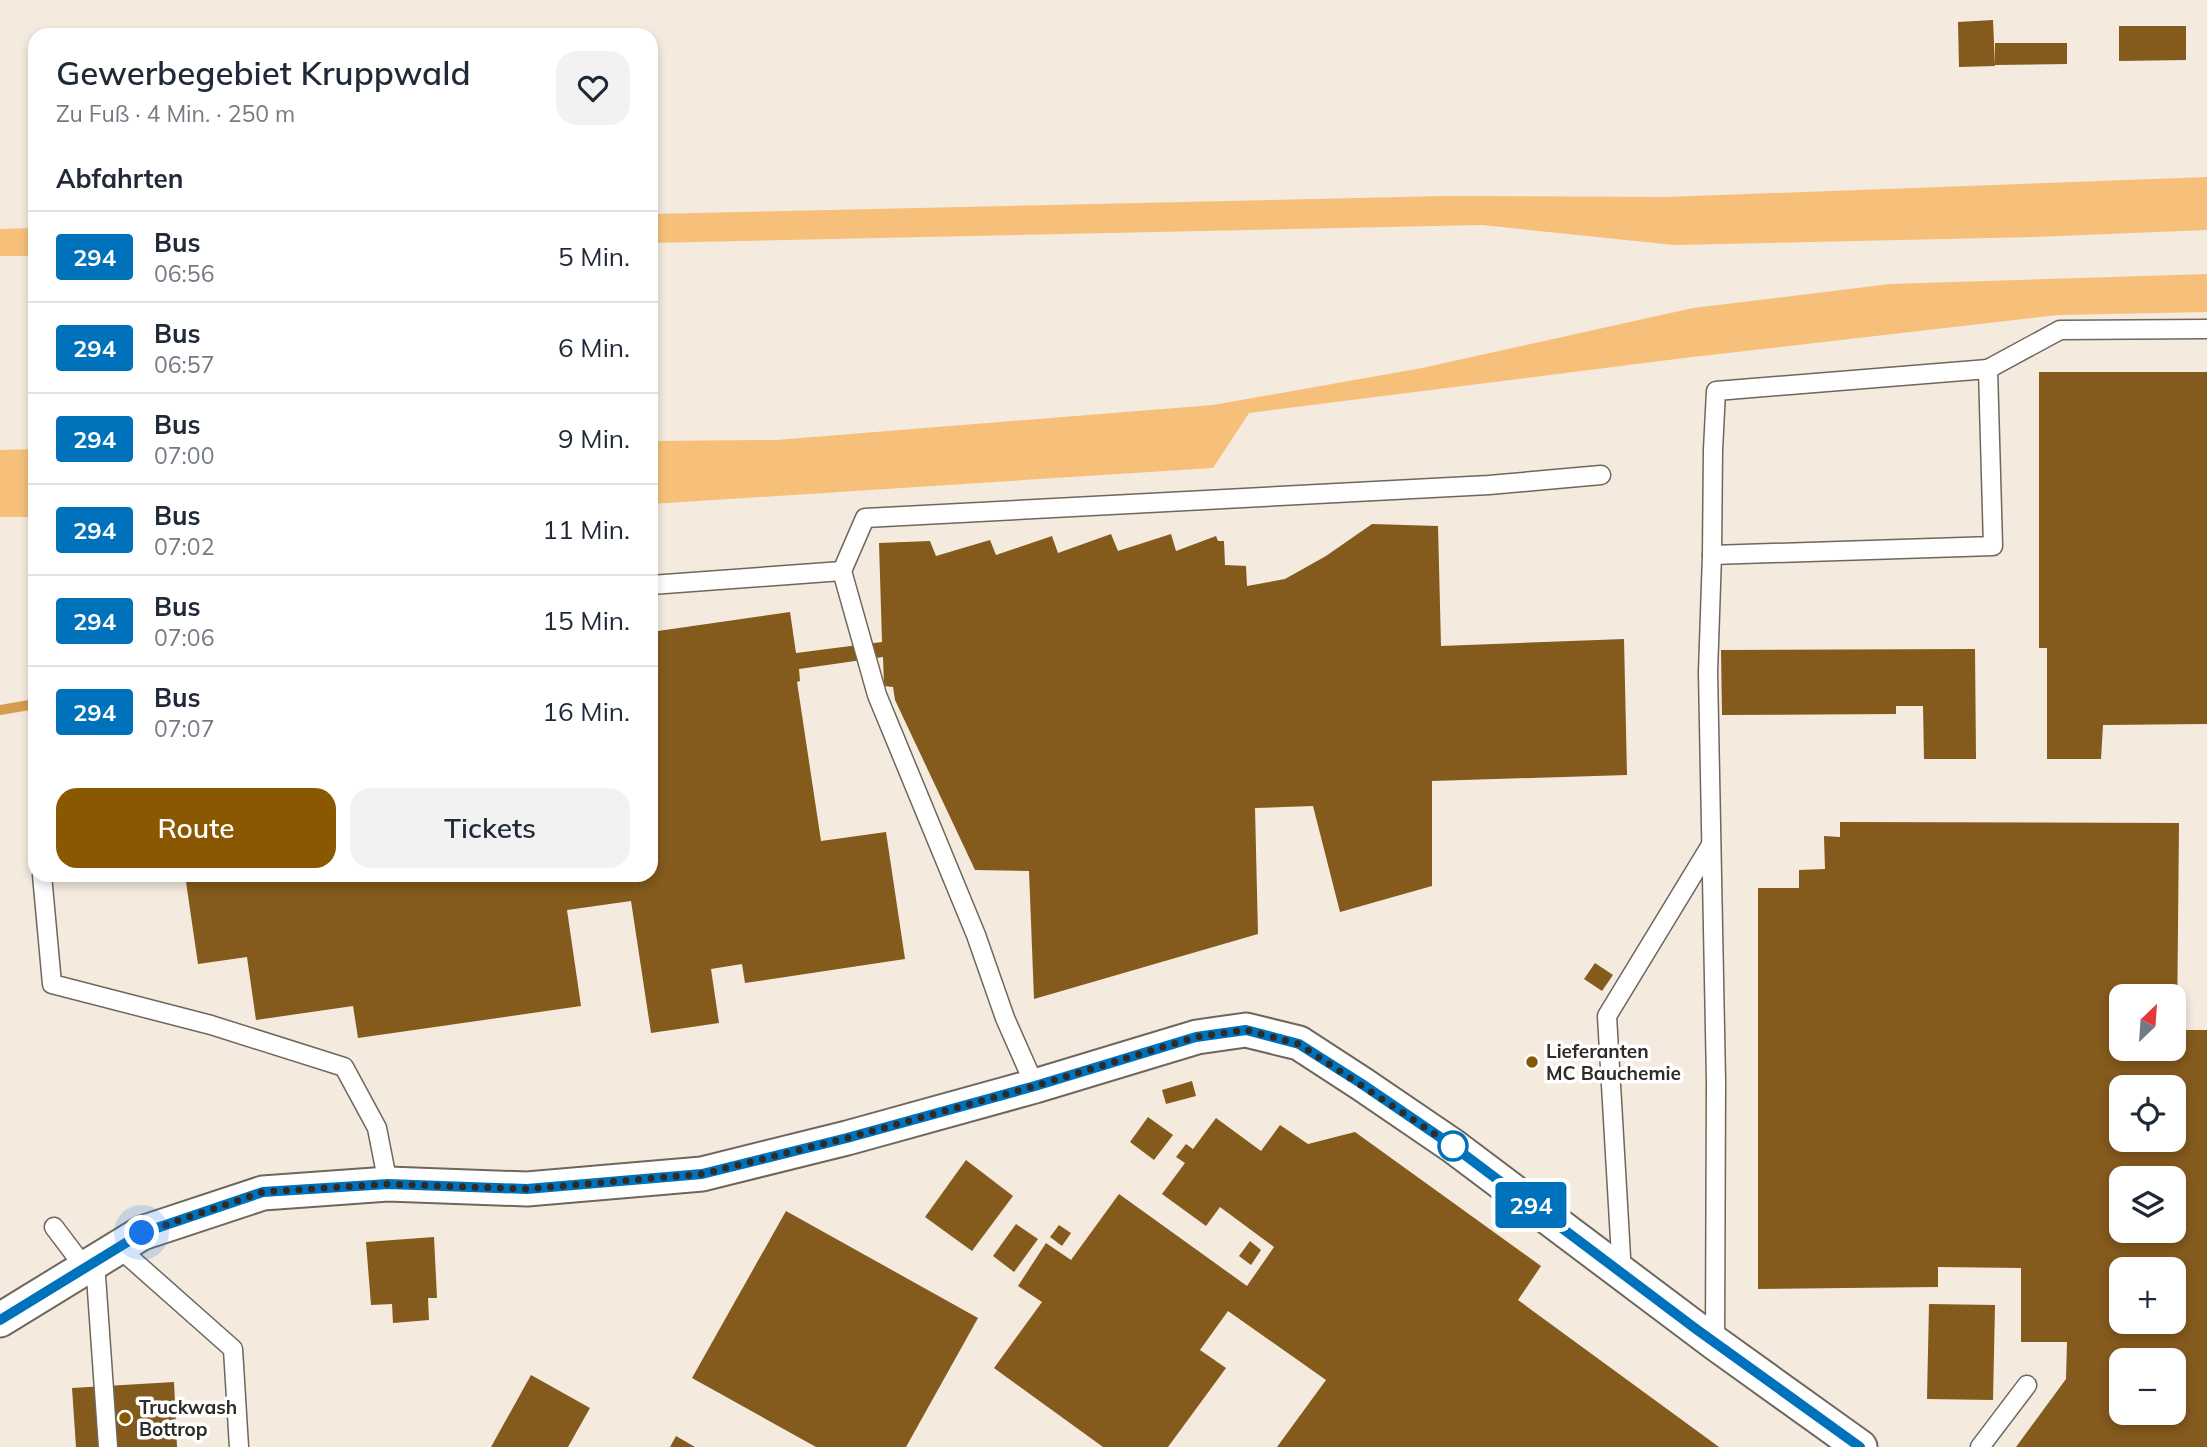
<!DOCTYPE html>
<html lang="de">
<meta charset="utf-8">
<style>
body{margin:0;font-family:Mulish,sans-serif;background:#f2f2f3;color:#1f2937;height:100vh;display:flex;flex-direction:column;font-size:26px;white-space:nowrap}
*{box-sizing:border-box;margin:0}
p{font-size:23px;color:#747a83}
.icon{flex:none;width:38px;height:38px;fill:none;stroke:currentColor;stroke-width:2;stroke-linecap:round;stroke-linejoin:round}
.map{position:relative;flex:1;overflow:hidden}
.sheet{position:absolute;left:28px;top:28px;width:630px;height:854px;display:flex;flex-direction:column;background:#fff;border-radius:21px;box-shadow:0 4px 10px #0003}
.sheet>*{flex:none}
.badge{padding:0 14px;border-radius:5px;font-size:24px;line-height:46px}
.needle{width:46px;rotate:25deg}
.fabs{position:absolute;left:2109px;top:984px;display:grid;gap:14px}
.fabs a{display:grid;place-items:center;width:77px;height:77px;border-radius:14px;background:#fff;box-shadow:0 4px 10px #0003;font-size:35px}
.you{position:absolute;width:35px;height:35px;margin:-18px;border:5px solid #fff;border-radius:50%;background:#1a73e8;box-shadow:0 0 0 10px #1a73e833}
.map>.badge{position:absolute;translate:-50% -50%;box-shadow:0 0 0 4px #fff}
h2{padding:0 28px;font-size:26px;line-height:63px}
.round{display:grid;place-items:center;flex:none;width:74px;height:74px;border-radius:21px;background:#f2f2f3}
.overview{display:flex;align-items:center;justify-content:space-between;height:119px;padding:0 28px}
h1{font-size:33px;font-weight:600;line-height:52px}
.primary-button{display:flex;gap:14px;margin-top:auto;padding:14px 28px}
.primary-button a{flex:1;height:80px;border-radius:21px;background:#895800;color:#fff;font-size:28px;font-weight:600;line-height:80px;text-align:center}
.primary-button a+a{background:#f2f2f3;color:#1f2937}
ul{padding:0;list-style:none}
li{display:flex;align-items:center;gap:21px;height:91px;padding:0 28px;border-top:2px solid #e0e1e3}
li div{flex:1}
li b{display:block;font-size:26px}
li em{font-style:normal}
li .badge{min-width:77px;font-weight:700;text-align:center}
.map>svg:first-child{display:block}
.green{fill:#f6c07b}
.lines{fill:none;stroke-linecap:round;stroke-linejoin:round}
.stream{stroke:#d59c4f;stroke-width:10}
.building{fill:#845a1d;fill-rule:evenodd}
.service-casing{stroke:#6f665c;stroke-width:21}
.minor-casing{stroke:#6f665c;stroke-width:37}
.service{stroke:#fff;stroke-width:18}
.minor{stroke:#fff;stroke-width:33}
.line-casing{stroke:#fff;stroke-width:16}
.line{stroke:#0072bc;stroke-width:10}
.walk{stroke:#2f2b27;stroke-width:7;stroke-dasharray:0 12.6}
.poi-dot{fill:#895800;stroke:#fff;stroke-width:2.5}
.stop-dot{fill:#fff;stroke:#0072bc;stroke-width:3.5}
.labels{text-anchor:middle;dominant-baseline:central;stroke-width:7;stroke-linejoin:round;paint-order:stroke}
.poi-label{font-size:19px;font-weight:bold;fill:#2f2b27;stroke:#fff;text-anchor:start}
</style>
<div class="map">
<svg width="2207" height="1447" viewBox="0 0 2207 1447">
<rect width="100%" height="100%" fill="#f4eade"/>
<!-- green -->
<g class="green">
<path d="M2207,177v53l-173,7 -360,8 -192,-20 -831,18v-29l793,-18 223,1z"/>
<path d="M35,228v28h-35v-27z"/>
<path d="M2207,274v38l-149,3 -374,43 -435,55 -36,55 -562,36v-63l125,-1 437,-35 209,-37 271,-60 197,-24z"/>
<path d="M35,449v68h-35v-67z"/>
</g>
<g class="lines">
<!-- stream -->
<path class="stream" d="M0,710l35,-6"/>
</g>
<!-- building -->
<g class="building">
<path d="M1993,20l2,46 -36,1 -1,-45z"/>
<path d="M2119,26h67v34l-67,1z"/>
<path d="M1995,43h72v21l-72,1z"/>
<path d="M2039,372h168v352l-104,1 -2,34h-54v-111h-8z"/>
<path d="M1372,524l66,2 3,120 183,-7 3,136 -195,6v105l-92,26 -27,-106 -58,2 3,126 -224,65 -5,-128 -54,-1 -80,-170 -2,-13 -9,-1 -1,-29 -84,12 1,12 -3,1 24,159 65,-9 19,127 -160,24 -3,-19 -31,5 8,54 -68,10 -20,-132 -64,9 14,96 -223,32 -5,-32 -97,14 -9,-63 -49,7 -13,-89h466v-243l139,-20 6,41 86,-11 -3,-99 51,-2 6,15 54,-16 6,15 56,-19 6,17 53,-19 7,17 53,-17 5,17 40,-15 2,5h6l1,24 21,1 1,20 38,-7 41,-23z"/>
<path d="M1975,649l1,110h-52l-1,-53h-27v8l-174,1 -1,-65z"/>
<path d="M1840,822l339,1 -2,207h30v417h-191l50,-68 1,-37h-46v-74l-83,-1v20l-180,2v-401h41v-18l26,-1 -1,-33 16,1zM2121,996h53v52h-53zM2121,1087h53v52h-53zM2121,1178h53v52h-53zM2121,1269h53v52h-53zM2121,1360h53v52h-53z"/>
<path d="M1595,963l18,12 -11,16 -18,-12z"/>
<path d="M1192,1081l4,15 -30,8 -4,-14z"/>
<path d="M1148,1117l25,18 -19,25 -24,-18z"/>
<path d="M1216,1118l45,33 19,-26 28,19 47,-12 186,134 -23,34 201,147h-442l49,-67 -98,-69 -28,39 26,18 -58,79h-65l-109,-79 48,-66 -24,-16 28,-43 25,17 48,-66 128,92 27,-39 -54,-40 -14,19 -44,-32 23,-31 -9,-6 10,-13 7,5z"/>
<path d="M966,1160l47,36 -41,55 -47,-34z"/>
<path d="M786,1211l192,107 -72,129h-90l-124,-69z"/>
<path d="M1016,1224l22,15 -24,33 -21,-16z"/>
<path d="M1059,1225l12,8 -9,13 -12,-9z"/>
<path d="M434,1237l3,61h-9l1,22 -36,3 -1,-19 -21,1 -5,-63z"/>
<path d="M1250,1241l11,9 -10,15 -12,-9z"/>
<path d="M1929,1304l66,1 -2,95 -66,-1z"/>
<path d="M531,1375l59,33 -22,39h-77z"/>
<path d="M174,1382l3,65h-101l-4,-59z"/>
<path d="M676,1436l19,11h-25z"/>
</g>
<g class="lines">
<!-- service casing -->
<g class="service-casing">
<g id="service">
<path d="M1712,555l1,-105 3,-59 272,-22"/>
<path d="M842,571l35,124 99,240 29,83 30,68"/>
<path d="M651,585l191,-14 23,-53 624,-33 112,-10"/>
<path d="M42,875l10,109 159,41 133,42 33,61 11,56"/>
<path d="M54,1227l31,41"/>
<path d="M119,1248l114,101 6,98"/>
<path d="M95,1262l13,185"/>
<path d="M1622,1274l-15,-258 104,-171"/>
<path d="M1715,1343l1,-262 -8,-409 4,-117 281,-9 -5,-177 72,-39 147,-1"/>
<path d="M1980,1447l47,-62"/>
</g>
</g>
<!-- minor casing -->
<g class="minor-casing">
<path id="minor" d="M0,1320l142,-87 121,-40 125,-9 139,5 175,-15 145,-36 188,-52 162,-49 49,-7 53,13 63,41 91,62 262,197 145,104"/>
</g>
<!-- service -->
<use href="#service" class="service"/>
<!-- minor -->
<use href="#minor" class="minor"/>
</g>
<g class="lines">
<!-- line casing -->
<g class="line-casing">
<path id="line" d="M0,1320l142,-87 121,-41 125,-8 139,5 175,-15 145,-36 188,-52 161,-49 50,-7 53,14 63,40 91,62 243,183 164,118"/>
</g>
<!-- line -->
<use href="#line" class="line"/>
<!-- walk -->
<path class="walk" d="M142,1233l121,-41 125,-8 139,5 175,-15 145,-36 188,-52 161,-49 50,-7 53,14 154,102"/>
</g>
<!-- markers -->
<g class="poi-dot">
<circle cx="1532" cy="1062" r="7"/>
<circle cx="125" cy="1418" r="7"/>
</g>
<circle class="stop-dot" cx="1453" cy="1146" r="14"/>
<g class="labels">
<!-- poi labels -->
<g class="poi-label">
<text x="1546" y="1051">Lieferanten<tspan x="1546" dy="22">MC Bauchemie</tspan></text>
<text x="139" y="1407">Truckwash<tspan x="139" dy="22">Bottrop</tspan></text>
</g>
</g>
</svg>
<div class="fabs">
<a><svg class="needle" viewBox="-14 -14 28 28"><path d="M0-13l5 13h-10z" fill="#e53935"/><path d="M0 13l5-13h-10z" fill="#747a83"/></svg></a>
<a><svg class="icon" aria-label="locate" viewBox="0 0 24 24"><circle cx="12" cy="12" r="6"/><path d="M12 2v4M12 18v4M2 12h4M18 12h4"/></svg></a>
<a><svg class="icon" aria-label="layers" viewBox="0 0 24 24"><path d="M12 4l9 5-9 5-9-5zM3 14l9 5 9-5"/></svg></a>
<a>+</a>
<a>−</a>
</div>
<div class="you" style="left:142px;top:1233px"></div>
<b class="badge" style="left:1531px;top:1205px;background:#0072bc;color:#fff">294</b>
<section class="sheet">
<div class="overview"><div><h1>Gewerbegebiet Kruppwald</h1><p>Zu Fuß · 4 Min. · 250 m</p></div><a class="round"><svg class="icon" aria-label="heart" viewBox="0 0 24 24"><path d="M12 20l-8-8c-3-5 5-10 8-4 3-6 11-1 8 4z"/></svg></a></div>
<h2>Abfahrten</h2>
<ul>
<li><span class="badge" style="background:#0072bc;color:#fff">294</span><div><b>Bus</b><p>06:56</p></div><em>5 Min.</em></li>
<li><span class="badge" style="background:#0072bc;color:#fff">294</span><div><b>Bus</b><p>06:57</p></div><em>6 Min.</em></li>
<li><span class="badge" style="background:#0072bc;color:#fff">294</span><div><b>Bus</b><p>07:00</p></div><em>9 Min.</em></li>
<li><span class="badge" style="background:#0072bc;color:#fff">294</span><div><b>Bus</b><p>07:02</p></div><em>11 Min.</em></li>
<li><span class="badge" style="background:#0072bc;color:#fff">294</span><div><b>Bus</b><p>07:06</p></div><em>15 Min.</em></li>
<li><span class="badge" style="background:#0072bc;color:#fff">294</span><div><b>Bus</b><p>07:07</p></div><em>16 Min.</em></li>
</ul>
<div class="primary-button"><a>Route</a><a>Tickets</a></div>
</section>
</div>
